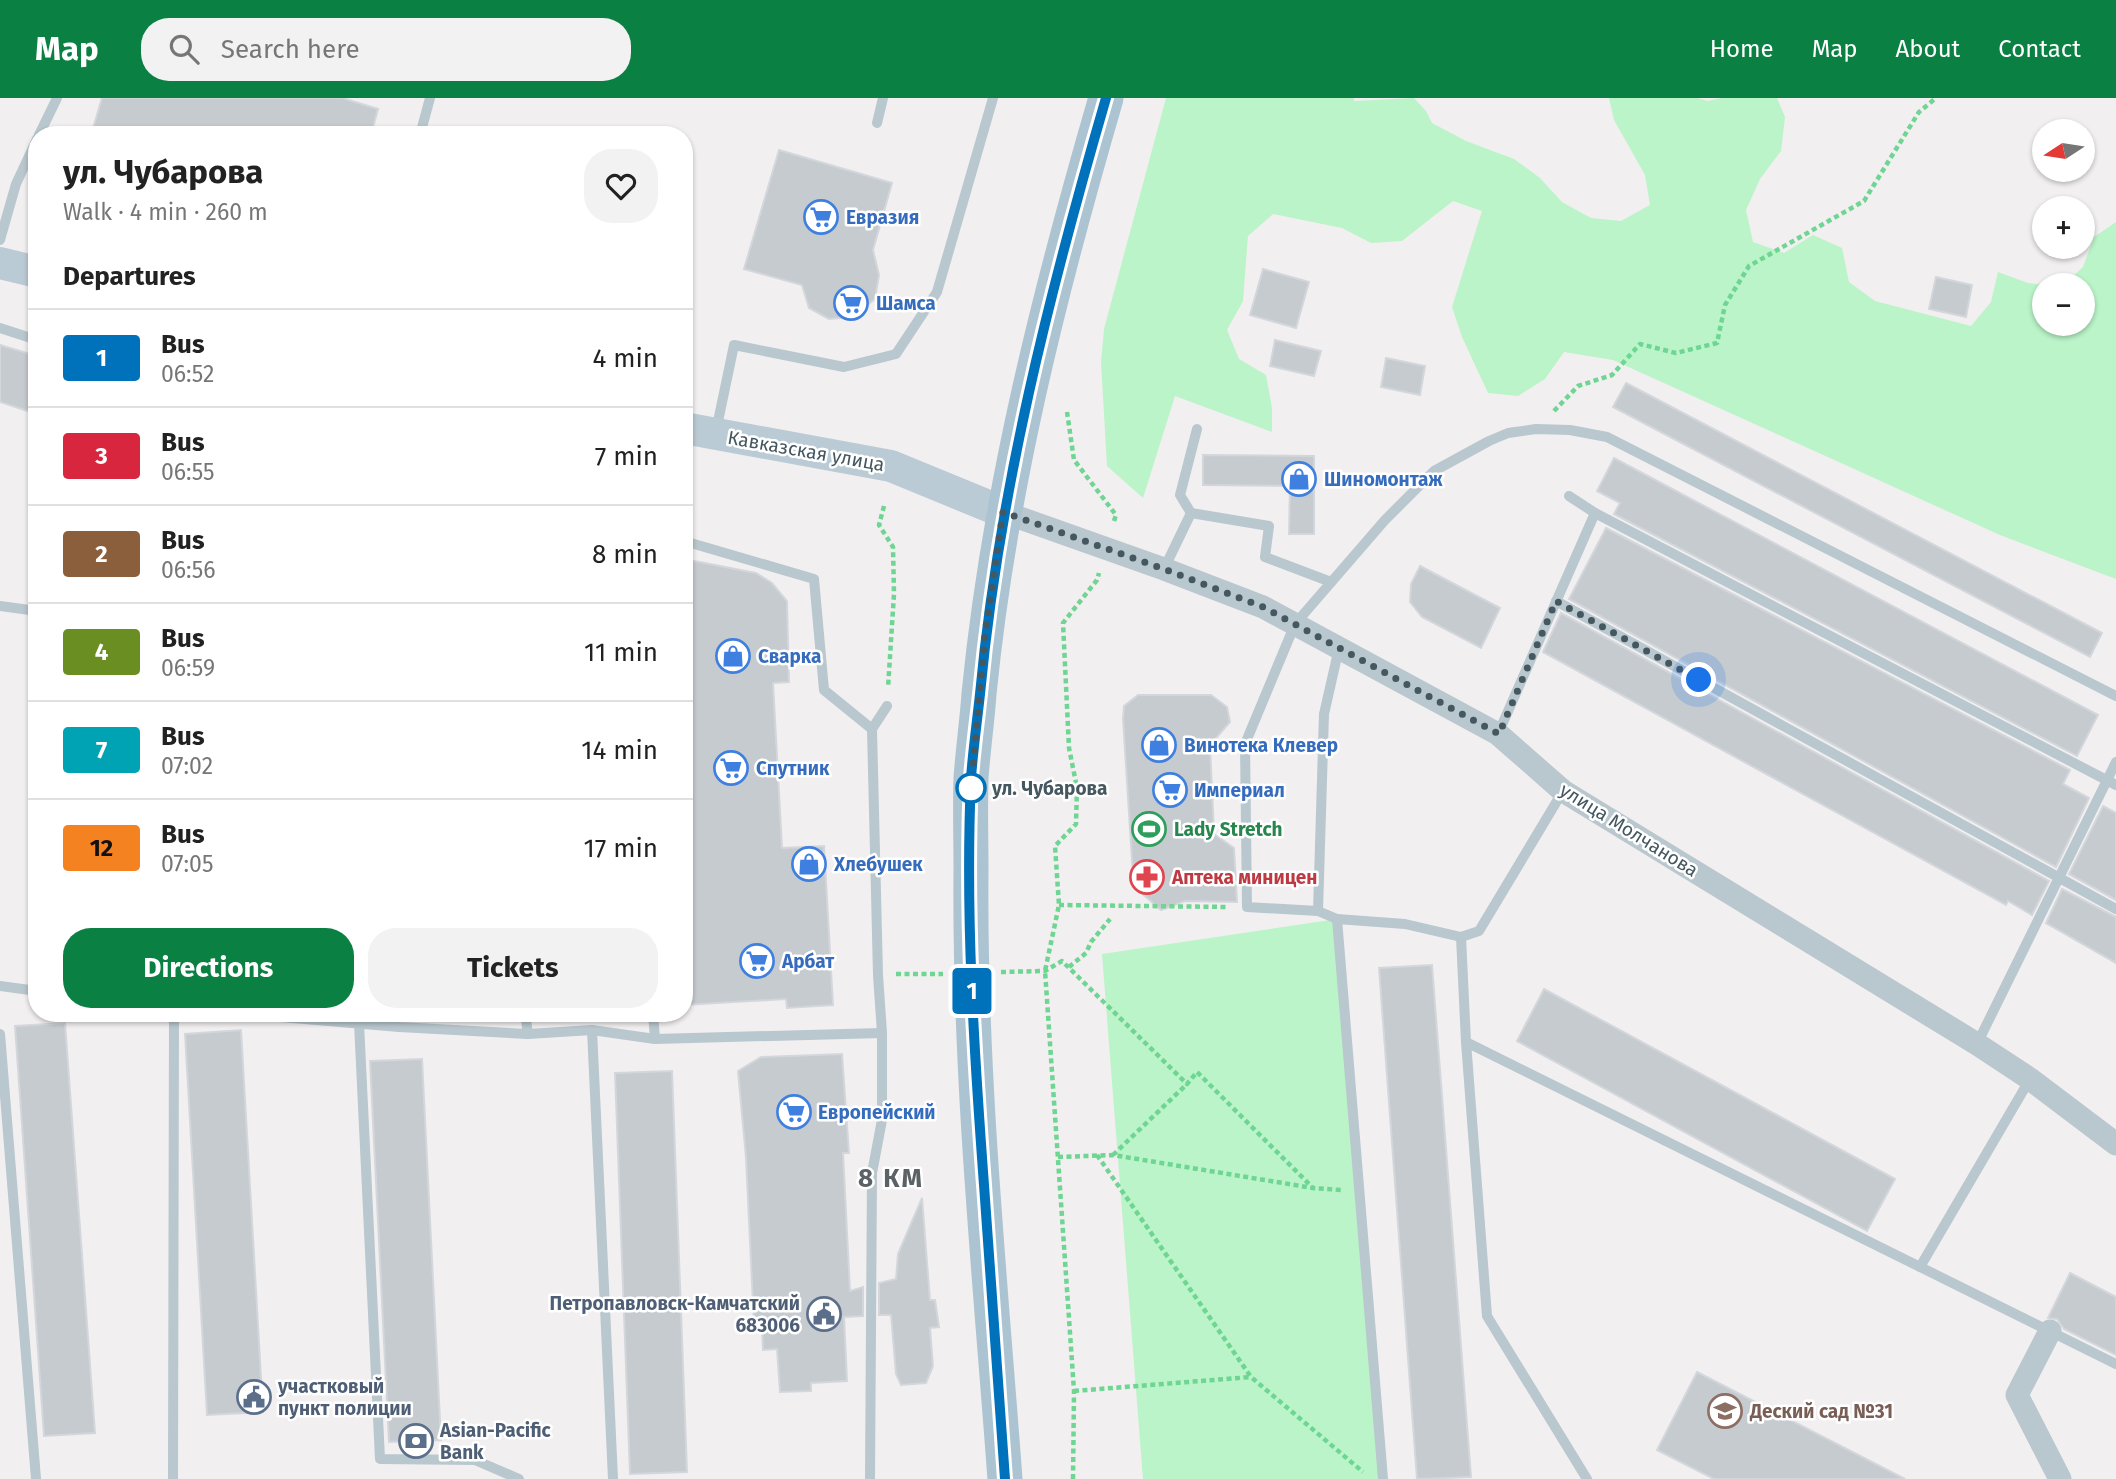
<!DOCTYPE html>
<meta charset="utf-8">
<style>
body{margin:0;font-family:"Fira Sans",sans-serif;background:#f2f2f2;color:#222;height:100vh;display:flex;flex-direction:column;font-size:26px;white-space:nowrap}
*{box-sizing:border-box;margin:0}
p{font-size:23px;color:#767676}
.icon{flex:none;width:38px;height:38px;fill:none;stroke:currentColor;stroke-width:2;stroke-linecap:round;stroke-linejoin:round}
.map{position:relative;flex:1;overflow:hidden}
.panel{position:absolute;left:28px;top:28px;width:665px;height:896px;display:flex;flex-direction:column;background:#fff;border-radius:28px;box-shadow:0 2px 5px #0004}
.panel>*{flex:none}
.badge{padding:0 14px;border-radius:5px;font-size:24px;line-height:46px}
.needle{width:46px;rotate:258deg}
.buttons{position:absolute;left:2032px;top:21px;display:grid;gap:14px}
.buttons a{display:grid;place-items:center;width:63px;height:63px;border-radius:50%;background:#fff;box-shadow:0 2px 5px #0004;font-size:35px}
.you{position:absolute;width:35px;height:35px;margin:-18px;border:5px solid #fff;border-radius:50%;background:#1a73e8;box-shadow:0 0 0 10px #1a73e833}
.map>.badge{position:absolute;translate:-50% -50%;box-shadow:0 0 0 4px #fff}
h2{padding:0 35px;font-size:26px;line-height:63px}
.round{display:grid;place-items:center;flex:none;width:74px;height:74px;border-radius:28px;background:#f2f2f2}
.summary{display:flex;align-items:center;justify-content:space-between;height:119px;padding:0 35px}
h1{font-size:33px;font-weight:700;line-height:52px}
.primary-button{display:flex;gap:14px;margin-top:auto;padding:14px 35px}
.primary-button a{flex:1;height:80px;border-radius:28px;background:#0b8043;color:#fff;font-size:28px;font-weight:700;line-height:80px;text-align:center}
.primary-button a+a{background:#f2f2f2;color:#222}
ul{padding:0;list-style:none}
li{display:flex;align-items:center;gap:21px;height:98px;padding:0 35px;border-top:2px solid #e0e0e0}
li div{flex:1}
li b{display:block;font-size:26px}
li em{font-style:normal}
li .badge{min-width:77px;font-weight:700;text-align:center}
header{display:flex;align-items:center;gap:42px;box-sizing:border-box;height:98px;padding:0 35px;background:#0b8043;color:#fff}
header strong{font-size:33px}
nav{display:flex;gap:38px;margin-inline-start:auto;font-size:24px}
.search{width:490px;height:63px;background:#f2f2f2;display:flex;align-items:center;gap:18px;box-sizing:border-box;padding:0 24px;border-radius:28px;color:#767676;font-size:26px}
.map>svg:first-child{display:block}
.green{fill:#baf4c8}
.building{fill:#c6cbd0;stroke:#d3d7dc;stroke-width:2}
.lines{fill:none;stroke-linecap:round;stroke-linejoin:round}
.path{stroke:#6ed593;stroke-width:4.5;stroke-dasharray:5 3.5;stroke-linecap:butt}
.lane{stroke:#b9c7ce;stroke-width:10}
.street{stroke:#b9c7ce;stroke-width:23}
.secondary{stroke:#bbcbd5;stroke-width:32}
.primary{stroke:#acc4d1;stroke-width:35}
.line-casing{stroke:#fff;stroke-width:16}
.line{stroke:#0072bc;stroke-width:10}
.walk{stroke:#45575f;stroke-width:7;stroke-dasharray:0 12.6}
.stop-dot{fill:#fff;stroke:#0072bc;stroke-width:3.5}
.labels{text-anchor:middle;dominant-baseline:central;stroke-width:5;stroke-linejoin:round;paint-order:stroke}
.shop-label{font-size:19px;font-weight:bold;fill:#366cbe;stroke:#fff;text-anchor:start}
.street-label{font-size:19px;fill:#45575f;stroke:#fff}
.stop-label{font-size:19px;font-weight:bold;fill:#45575f;stroke:#fff;text-anchor:start}
.leisure-label{font-size:19px;font-weight:bold;fill:#27864d;stroke:#fff;text-anchor:start}
.health-label{font-size:19px;font-weight:bold;fill:#be3a42;stroke:#fff;text-anchor:start}
.service-label{font-size:19px;font-weight:bold;fill:#4e5e75;stroke:#fff;text-anchor:start}
.education-label{font-size:19px;font-weight:bold;fill:#785e54;stroke:#fff;text-anchor:start}
.district-label{font-size:26px;font-weight:bold;letter-spacing:2px;fill:#5b6165;stroke:#fff}
</style>
<header>
<strong>Map</strong>
<div class="search"><svg class="icon" aria-label="search" viewBox="0 0 24 24"><circle cx="10" cy="10" r="6"/><path d="M15 15l6 6"/></svg>Search here</div>
<nav><a>Home</a><a>Map</a><a>About</a><a>Contact</a></nav>
</header>
<div class="map">
<svg width="2116" height="1381" viewBox="0 0 2116 1381">
<rect width="100%" height="100%" fill="#f2eff0"/>
<!-- green -->
<g class="green">
<path d="M1166,0h188v3l60,-3 12,13 6,12 34,18 48,18 26,19 22,24 29,16 30,3 29,-16 -5,-30 -31,-55 -5,-22h88l11,3 14,-3h55l8,19 -4,34 -21,28 -14,31 7,32 31,11 29,-18 29,13 7,34 26,19 96,25 20,-24 7,-30 30,11 18,2h-2v39h38v-39h-19l20,-18 11,-30 22,-15v357l-116,-44 -387,-175 -49,-8 -19,27 -27,17 -30,-3 -26,-56 -10,-30 30,-96 -29,-10 -51,40 -31,2 -29,-15 -69,-14 -25,22 -5,65 -16,29 12,29 27,16 6,33v24l-97,-36 -32,102 -36,-32 -6,-104 3,-33z"/>
<path d="M1337,821l46,560h-240l-41,-525z"/>
</g>
<!-- building -->
<g class="building">
<path d="M102,0h240l36,11 -7,26h-280z"/>
<path d="M779,52l113,33 -19,67 6,25 -4,24 -23,18 -23,2 -20,-11 -7,-23 -58,-16z"/>
<path d="M1263,171l46,13 -13,46 -46,-13z"/>
<path d="M1936,179l36,8 -6,32 -37,-8z"/>
<path d="M1275,242l46,11 -7,25 -44,-10z"/>
<path d="M0,247l37,11v58l-37,-12z"/>
<path d="M1386,260l39,8 -5,29 -39,-8z"/>
<path d="M1626,285l476,250 -12,24 -477,-250z"/>
<path d="M1203,357l111,1v78h-25l1,-48 -87,-1z"/>
<path d="M1614,360l484,257 -21,41 -463,-242 6,-11 -23,-12z"/>
<path d="M1606,430l464,242 -7,14 26,14 -33,69 -487,-268z"/>
<path d="M684,461l72,14 16,10 15,18 2,81 -16,1 9,165 42,-2 9,159 -46,3 -1,-9 -102,6z"/>
<path d="M1420,468l80,42 -19,40 -59,-31 -12,-15 1,-18z"/>
<path d="M1561,515l488,268 -17,34 -24,-14 -2,4 -463,-253z"/>
<path d="M1138,597h73l16,12 3,15 -20,23 4,89 20,14 3,54 -52,-1 -24,9 -22,-19 -6,-15 -10,-157 1,-13z"/>
<path d="M2103,708l13,7v87l-47,-26z"/>
<path d="M2062,791l54,28v46l-70,-40z"/>
<path d="M1432,867l39,512 -54,2 -38,-511z"/>
<path d="M1544,891l351,190 -28,52 -350,-190z"/>
<path d="M65,925l30,410 -51,3 -29,-410z"/>
<path d="M241,932l22,382 -56,3 -22,-381z"/>
<path d="M842,956l7,99h-6l7,138 13,-4v29l-19,1 3,64 -36,2v8l-31,1 -3,-43 -14,1 -1,-26 -8,1 -8,-167 -8,-87 23,-14z"/>
<path d="M422,961l19,381 -52,2 -19,-381z"/>
<path d="M672,973l15,401 -57,2 -15,-401z"/>
<path d="M922,1100l8,102h5l4,27 -9,1 3,38 -7,17 -25,2 -5,-11 -5,-59h-12v-32l17,-4 2,-25z"/>
<path d="M2070,1175l46,24v58l-52,-26 -7,-10 -9,-1z"/>
<path d="M1697,1274l208,107h-191l-57,-29z"/>
</g>
<g class="lines">
<!-- path -->
<g class="path">
<path d="M1554,313l24,-25 34,-11 28,-31 36,9 41,-10 8,-38 24,-39 115,-65 55,-89 17,-14"/>
<path d="M1067,314l7,48 42,55 -3,9"/>
<path d="M884,408l-5,19 14,22 1,47 -6,94"/>
<path d="M1059,807l170,2"/>
<path d="M1069,869l17,-14 5,-11 19,-23"/>
<path d="M1001,874l44,-1 17,-10 125,123 10,-12 116,116"/>
<path d="M896,876h47"/>
<path d="M1097,1057l154,222 112,95"/>
<path d="M1113,1057l74,-71"/>
<path d="M1058,1059l55,-2 200,33 28,2"/>
<path d="M1074,1293l177,-14"/>
<path d="M1073,1381l1,-88 -29,-420 14,-66 -4,-59 21,-22 1,-36 -8,-40 -6,-125 34,-43 2,-7"/>
</g>
<!-- lane -->
<g class="lane">
<path d="M877,25l6,-25"/>
<path d="M39,37l18,-37"/>
<path d="M420,37l10,-37"/>
<path d="M0,142l16,-56 21,-45"/>
<path d="M0,230l37,12"/>
<path d="M716,333l18,-86 110,22 52,-13 41,-62 56,-194"/>
<path d="M1191,415l-11,-18 17,-66"/>
<path d="M1595,415l521,272"/>
<path d="M684,443l130,38 10,111 48,39"/>
<path d="M1164,471l27,-56 78,13 -4,31 66,25"/>
<path d="M1556,503l560,308"/>
<path d="M0,508l37,5"/>
<path d="M1498,636l97,-221 -26,-17"/>
<path d="M1563,693l-84,140 -18,6 5,105 21,274 100,163"/>
<path d="M1318,813l6,-197 15,-66"/>
<path d="M1337,821l-19,-8 -71,-4 -2,-163 50,-120 90,-104 49,-49 55,-30 19,-8 28,-4 34,1 37,7 509,259"/>
<path d="M0,888l37,5"/>
<path d="M234,915l165,14 129,7 64,-4 63,9 227,-6"/>
<path d="M525,915l3,21"/>
<path d="M653,915l2,26"/>
<path d="M359,925l21,436 95,1 44,19"/>
<path d="M592,932l21,449"/>
<path d="M0,936l36,445"/>
<path d="M1466,944l650,322"/>
<path d="M1977,946l139,-282"/>
<path d="M1920,1169l110,-188"/>
<path d="M173,1381l1,-466"/>
<path d="M870,1381l2,-306 10,-53v-87l-4,-58 -6,-246 15,-23"/>
<path d="M1383,1381l-46,-560 68,5 56,13"/>
</g>
<!-- street -->
<g class="street">
<path d="M1003,414l161,57 99,38 235,127 65,57 414,253 53,35 86,65"/>
<path d="M2050,1233l-33,64 43,84"/>
</g>
<!-- secondary -->
<g class="secondary">
<path d="M0,165l37,9"/>
<path d="M684,330l207,38 112,46"/>
</g>
<!-- primary -->
<path class="primary" d="M1005,1381c-15,-203 -36,-406 -34,-610 0,-30 -1,-61 0,-91 2,-28 6,-56 8,-84 20,-203 70,-400 127,-596"/>
</g>
<g class="lines">
<!-- line casing -->
<g class="line-casing">
<path id="line" d="M1005,1381c-7,-98 -14,-196 -21,-294 -10,-135 -19,-271 -13,-407 2,-28 6,-56 9,-84 19,-203 69,-400 126,-596"/>
</g>
<!-- line -->
<use href="#line" class="line"/>
<!-- walk -->
<path class="walk" d="M971,690l14,-154 18,-122 161,57 99,38 236,127 57,-133 143,79"/>
</g>
<!-- icons -->
<defs>
<g id="supermarket-ring" transform="scale(1.75)"><circle r="9.5" fill="#fff" stroke="#3f7fe0" stroke-width="1.5"/><path d="M-6-5.5h2.5l.6 2H6L4.5 2H-2.5L-4.4-4H-6ZM-1.5 3.2a1.3 1.3 0 1 0 .1 0ZM3 3.2a1.3 1.3 0 1 0 .1 0Z" fill="#3f7fe0"/></g>
<g id="shop-ring" transform="scale(1.75)"><circle r="9.5" fill="#fff" stroke="#3f7fe0" stroke-width="1.5"/><path d="M-5-2.5h2.3a2.7 3.5 0 0 1 5.4 0H5L5.5 6h-11ZM-1.5-2.5h3a1.5 2.3 0 0 0-3 0Z" fill="#3f7fe0"/></g>
<g id="stadium-ring" transform="scale(1.75)"><circle r="9.5" fill="#fff" stroke="#2e9e5b" stroke-width="1.5"/><path d="M0-5a6.5 5 0 1 0 0 10a6.5 5 0 1 0 0-10ZM-3.5-1.8h7v3.6h-7Z" fill="#2e9e5b"/></g>
<g id="pharmacy-ring" transform="scale(1.75)"><circle r="9.5" fill="#fff" stroke="#e0444e" stroke-width="1.5"/><path d="M-2-6h4v4h4v4h-4v4h-4v-4h-4v-4h4Z" fill="#e0444e"/></g>
<g id="civic-ring" transform="scale(1.75)"><circle r="9.5" fill="#fff" stroke="#5c6f8a" stroke-width="1.5"/><path d="M-.6-6.5H3V-4.5H.6V-3L4-1V1h2V6H-6V1h2V-1L-.6-3ZM-1.2 2.5V6h2.4V2.5Z" fill="#5c6f8a"/></g>
<g id="school-ring" transform="scale(1.75)"><circle r="9.5" fill="#fff" stroke="#8d6e63" stroke-width="1.5"/><path d="M0-5L7-2L0 1L-7-2ZM-4 1L0 2.5L4 1V4Q0 6-4 4Z" fill="#8d6e63"/></g>
<g id="bank-ring" transform="scale(1.75)"><circle r="9.5" fill="#fff" stroke="#5c6f8a" stroke-width="1.5"/><path d="M-6-4H6V4H-6ZM0-2.3a2.3 2.3 0 1 0 0 4.6a2.3 2.3 0 1 0 0-4.6Z" fill="#5c6f8a"/></g>
</defs>
<g fill-rule="evenodd">
<use href="#supermarket-ring" x="821" y="119"/>
<use href="#supermarket-ring" x="851" y="205"/>
<use href="#shop-ring" x="1299" y="381"/>
<use href="#shop-ring" x="733" y="558"/>
<use href="#shop-ring" x="1159" y="647"/>
<use href="#supermarket-ring" x="731" y="670"/>
<use href="#supermarket-ring" x="1170" y="692"/>
<use href="#stadium-ring" x="1149" y="731"/>
<use href="#shop-ring" x="809" y="766"/>
<use href="#pharmacy-ring" x="1147" y="779"/>
<use href="#supermarket-ring" x="757" y="863"/>
<use href="#supermarket-ring" x="794" y="1014"/>
<use href="#civic-ring" x="824" y="1216"/>
<use href="#civic-ring" x="254" y="1299"/>
<use href="#school-ring" x="1725" y="1313"/>
<use href="#bank-ring" x="416" y="1343"/>
</g>
<!-- markers -->
<circle class="stop-dot" cx="971" cy="690" r="14"/>
<g class="labels">
<!-- shop labels -->
<g class="shop-label">
<text x="846" y="119">Евразия</text>
<text x="876" y="205">Шамса</text>
<text x="1324" y="381">Шиномонтаж</text>
<text x="758" y="558">Сварка</text>
<text x="1184" y="647">Винотека Клевер</text>
<text x="756" y="670">Спутник</text>
<text x="1194" y="692">Империал</text>
<text x="834" y="766">Хлебушек</text>
<text x="782" y="863">Арбат</text>
<text x="818" y="1014">Европейский</text>
</g>
<!-- street labels -->
<g class="street-label">
<text transform="translate(806 353) rotate(10)">Кавказская улица</text>
<text transform="translate(1629 732) rotate(32)">улица Молчанова</text>
</g>
<!-- stop labels -->
<g class="stop-label">
<text x="992" y="690">ул. Чубарова</text>
</g>
<!-- leisure labels -->
<g class="leisure-label">
<text x="1174" y="731">Lady Stretch</text>
</g>
<!-- health labels -->
<g class="health-label">
<text x="1172" y="779">Аптека миницен</text>
</g>
<!-- service labels -->
<g class="service-label">
<text x="800" y="1205" text-anchor="end">Петропавловск-Камчатский<tspan x="800" dy="22">683006</tspan></text>
<text x="278" y="1288">участковый<tspan x="278" dy="22">пункт полиции</tspan></text>
<text x="440" y="1332">Asian-Pacific<tspan x="440" dy="22">Bank</tspan></text>
</g>
<!-- education labels -->
<g class="education-label">
<text x="1750" y="1313">Деский сад №31</text>
</g>
<!-- district labels -->
<g class="district-label">
<text x="891" y="1080">8 КМ</text>
</g>
</g>
</svg>
<div class="buttons">
<a><svg class="needle" viewBox="-14 -14 28 28"><path d="M0-13l5 13h-10z" fill="#e53935"/><path d="M0 13l5-13h-10z" fill="#767676"/></svg></a>
<a>+</a>
<a>−</a>
</div>
<div class="you" style="left:1699px;top:582px"></div>
<b class="badge" style="left:972px;top:893px;background:#0072bc;color:#fff">1</b>
<section class="panel">
<div class="summary"><div><h1>ул. Чубарова</h1><p>Walk · 4 min · 260 m</p></div><a class="round"><svg class="icon" aria-label="heart" viewBox="0 0 24 24"><path d="M12 20l-8-8c-3-5 5-10 8-4 3-6 11-1 8 4z"/></svg></a></div>
<h2>Departures</h2>
<ul>
<li><span class="badge" style="background:#0072bc;color:#fff">1</span><div><b>Bus</b><p>06:52</p></div><em>4 min</em></li>
<li><span class="badge" style="background:#d7263d;color:#fff">3</span><div><b>Bus</b><p>06:55</p></div><em>7 min</em></li>
<li><span class="badge" style="background:#8b5e3c;color:#fff">2</span><div><b>Bus</b><p>06:56</p></div><em>8 min</em></li>
<li><span class="badge" style="background:#6b8e23;color:#fff">4</span><div><b>Bus</b><p>06:59</p></div><em>11 min</em></li>
<li><span class="badge" style="background:#00a3b4;color:#fff">7</span><div><b>Bus</b><p>07:02</p></div><em>14 min</em></li>
<li><span class="badge" style="background:#f58220;color:#111">12</span><div><b>Bus</b><p>07:05</p></div><em>17 min</em></li>
</ul>
<div class="primary-button"><a>Directions</a><a>Tickets</a></div>
</section>
</div>
